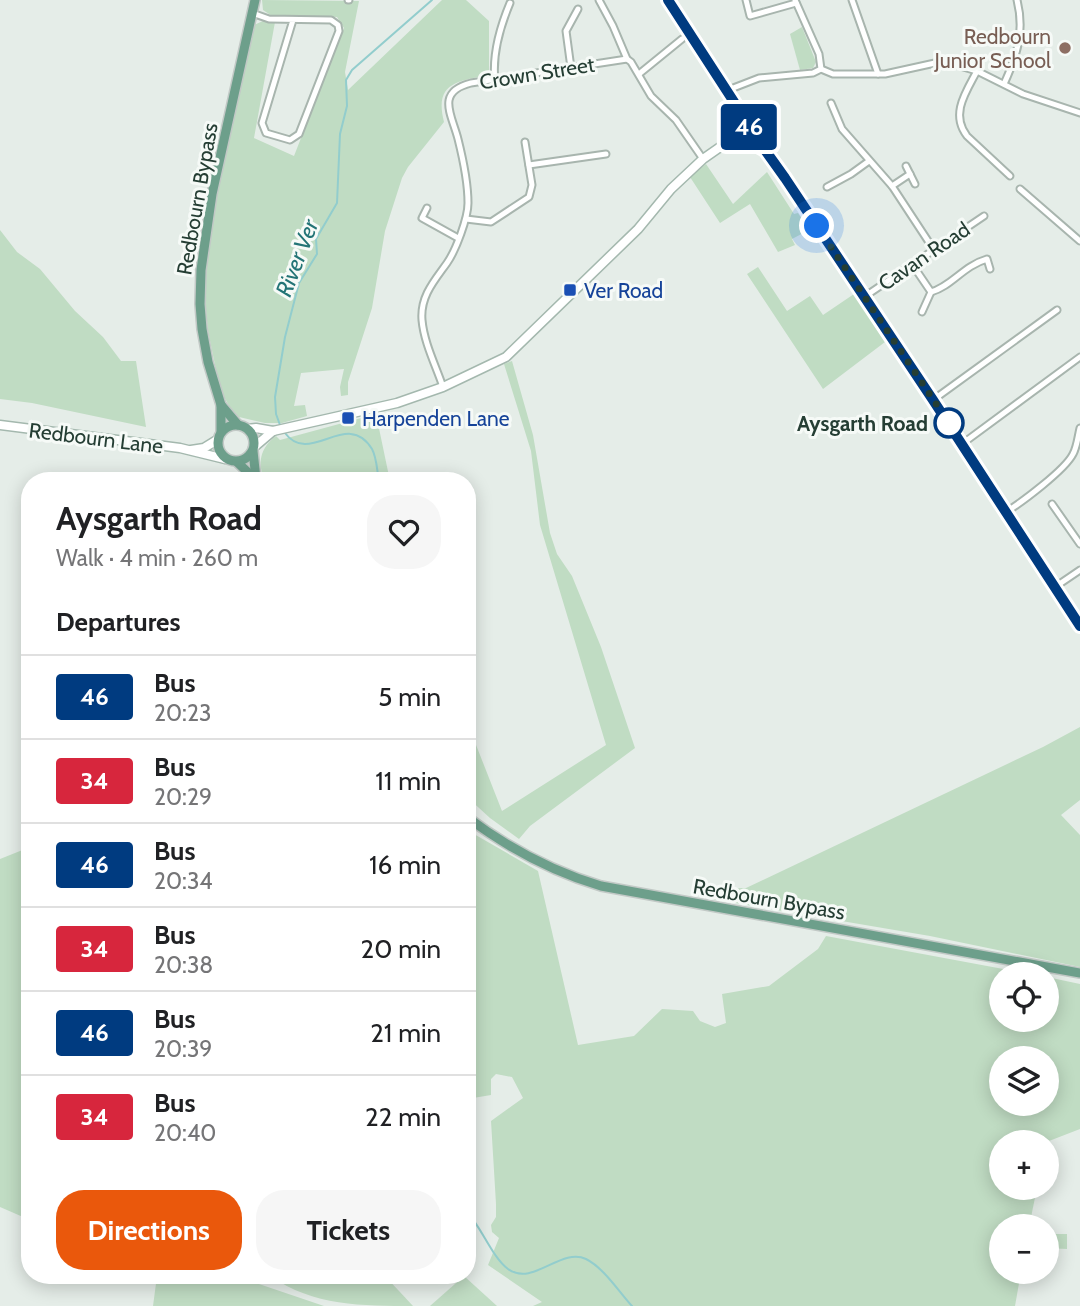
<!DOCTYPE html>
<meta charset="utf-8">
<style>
body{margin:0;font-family:Cabin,sans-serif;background:#f6f6f6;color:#202124;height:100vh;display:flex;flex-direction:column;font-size:26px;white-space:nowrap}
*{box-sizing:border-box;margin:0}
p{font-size:23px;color:#757577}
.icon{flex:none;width:38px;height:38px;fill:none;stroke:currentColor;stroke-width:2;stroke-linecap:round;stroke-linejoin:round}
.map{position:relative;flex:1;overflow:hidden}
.sheet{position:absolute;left:21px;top:472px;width:455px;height:812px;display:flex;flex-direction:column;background:#fff;border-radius:28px;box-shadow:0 4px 18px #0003}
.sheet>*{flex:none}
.badge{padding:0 14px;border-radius:5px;font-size:24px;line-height:46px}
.buttons{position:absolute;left:989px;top:962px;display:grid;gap:14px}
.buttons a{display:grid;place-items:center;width:70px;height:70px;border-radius:50%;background:#fff;box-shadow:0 4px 18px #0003;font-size:35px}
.you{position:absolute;width:35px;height:35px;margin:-18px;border:5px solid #fff;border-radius:50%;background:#1a73e8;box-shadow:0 0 0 10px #1a73e833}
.map>.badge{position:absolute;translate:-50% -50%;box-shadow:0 0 0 4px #fff}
h2{padding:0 35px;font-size:26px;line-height:63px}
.round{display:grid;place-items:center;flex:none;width:74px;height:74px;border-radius:28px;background:#f6f6f6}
.headline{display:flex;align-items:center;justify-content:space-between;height:119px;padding:0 35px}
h1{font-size:33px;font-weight:800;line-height:52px}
.button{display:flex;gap:14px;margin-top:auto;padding:14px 35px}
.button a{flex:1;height:80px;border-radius:28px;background:#ea580c;color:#fff;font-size:28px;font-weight:800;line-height:80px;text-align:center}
.button a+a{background:#f6f6f6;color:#202124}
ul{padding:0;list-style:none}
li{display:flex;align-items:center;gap:21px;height:84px;padding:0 35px;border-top:2px solid #e0e0e0}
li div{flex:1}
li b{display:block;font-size:26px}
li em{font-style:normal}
li .badge{min-width:77px;font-weight:700;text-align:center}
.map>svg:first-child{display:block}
.green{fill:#c0dcc3;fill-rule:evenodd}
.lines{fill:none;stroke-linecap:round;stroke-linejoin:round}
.stream{stroke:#92cdcd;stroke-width:2}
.street-casing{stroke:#a8b5ae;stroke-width:9}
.secondary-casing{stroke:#a4b8ae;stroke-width:11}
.primary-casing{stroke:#c2c9c6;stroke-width:12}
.street{stroke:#fff;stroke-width:5}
.secondary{stroke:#fff;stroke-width:8}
.primary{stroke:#6d9f8b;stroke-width:9}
.line-casing{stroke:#fff;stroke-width:16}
.line{stroke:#003b80;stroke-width:10}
.walk{stroke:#253e34;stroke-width:7;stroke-dasharray:0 12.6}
.education-dot{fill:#8d6e63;stroke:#f6faf7;stroke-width:2.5}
.transit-dot{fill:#1a4fb4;stroke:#f6faf7;stroke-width:2.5}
.stop-dot{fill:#fff;stroke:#003b80;stroke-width:3.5}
.labels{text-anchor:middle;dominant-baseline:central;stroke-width:6;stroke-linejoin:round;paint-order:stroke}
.education-label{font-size:21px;fill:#785e54;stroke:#f6faf7;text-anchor:end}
.street-label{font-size:21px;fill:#253e34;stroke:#f6faf7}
.transit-label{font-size:21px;fill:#164399;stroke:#f6faf7;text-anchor:start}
.stop-label{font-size:21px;font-weight:bold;fill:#253e34;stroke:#f6faf7;text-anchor:end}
.water-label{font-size:23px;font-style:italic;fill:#237476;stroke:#f6faf7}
</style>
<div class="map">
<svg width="1080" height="1306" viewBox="0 0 1080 1306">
<rect width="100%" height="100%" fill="#e5ede8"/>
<!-- green -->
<g class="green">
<path d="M262,0l97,1 -14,71 3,18 94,-90h24l23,21v54c-32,6 -55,8 -45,47l-36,45 -6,11 -17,53 -13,77 -24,74v13l-7,1 -1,-9 4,-18 -43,4 -7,33 11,-1 2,11 -25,7h-17l-26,-6 -10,-11 -9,-17 -12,-58 -4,-42 8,-71 42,-193 9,-4 12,1 -21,116 40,18 50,-128 -7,-11 -65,-1 -9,-6z"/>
<path d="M802,27l14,35 -3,6 -13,2 -10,-36z"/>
<path d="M706,164l27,40 34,-32 27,42 4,-1 11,17 -17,9 3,6 -17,7 -28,-48 -30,19 -30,-46z"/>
<path d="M0,230l17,22 23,17 35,42 28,26 18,24h15l10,66 -114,-24 -32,-4z"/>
<path d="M758,267l29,44 23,-15 13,19 31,-21 31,48 -62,47 -76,-115z"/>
<path d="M512,361l21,74 17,98 7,21 15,22 29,71 34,101 -105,78 -11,13 -29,-21 -23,-21v-75l35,89 104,-66 -66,-220 -9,-74 -27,-87z"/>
<path d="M376,414l14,67h-125c-8,-18 -5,-33 11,-45l4,4z"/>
<path d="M1080,727v73l-19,15 19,20v132l-150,-31 -230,-39 7,-8 39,-1 297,-141z"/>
<path d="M467,830l71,41 40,174 56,-9 28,-27 31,2 7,10 15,6 11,-4 -4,-29 47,-8 49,-37 8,-13 210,39h-35v45h45l1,-43 33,7v145l-31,12 -2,9 -1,-7h-45v45h36l-8,39h-28v45h20l-6,34h-482l9,-4 -54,-37 11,-27 -7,-6 -1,-7 5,-8v-13l-5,-83 32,-23 -11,-21 -16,-3 -5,5v16l-24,4zM1001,1059h45v45h-45z"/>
<path d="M30,847v373l-30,-13v-348z"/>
<path d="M1047,1234h20v15l-20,-1z"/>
<path d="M157,1276l108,3 -6,5 65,22h-171z"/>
<path d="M271,1276h114l28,30c-50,0 -101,0 -142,-30z"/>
<path d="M464,1276l33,30h-67z"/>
</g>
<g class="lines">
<!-- stream -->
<g class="stream">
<path d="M280,425l-4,-11 -1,-17 10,-60 14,-54 18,-29 -1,-15 21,-36 3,-69 7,-28 -1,-26 6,-10 80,-70"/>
<path d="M285,433c25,34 62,-25 87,16 5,9 5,23 7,32"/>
<path d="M467,1212c15,16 25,45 41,57 25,18 53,-22 78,-10 18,9 33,33 46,47"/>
</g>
<!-- street casing -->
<g class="street-casing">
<g id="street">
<path d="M348,0h1"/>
<path d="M599,0l14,26 14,33 4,3 20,34 25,24 27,39"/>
<path d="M746,0l4,16 46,-13"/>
<path d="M852,0l26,74"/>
<path d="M252,13l17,6 62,1 7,5 1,6 -40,103 -9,6 -24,-7 -4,-10 31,-103"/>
<path d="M571,68l-5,-37 12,-22"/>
<path d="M821,69l12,5h52l50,-11 18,1 24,7 46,23 57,19"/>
<path d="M977,71c-11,21 -27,43 -10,65l43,40"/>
<path d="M639,74l43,-35"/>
<path d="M495,81c-3,-26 5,-54 15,-78"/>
<path d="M1004,84c13,-29 21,-52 13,-84"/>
<path d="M728,90l31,-12 54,-5 8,-4 -2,-15 -24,-54"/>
<path d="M831,103l11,26 50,57 42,64"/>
<path d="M749,141l16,9 20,28 148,222 147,226"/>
<path d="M529,165l77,-11"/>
<path d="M906,166l9,18"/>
<path d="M892,186l18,-12"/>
<path d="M827,187l24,-13 18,-13"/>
<path d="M1020,189l60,52"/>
<path d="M427,208l-5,10 36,20"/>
<path d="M466,219l25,3 38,-25 3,-12 -7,-43"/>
<path d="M912,264l19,28c21,-6 32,-26 56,-33l3,10"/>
<path d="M864,297l120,-81"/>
<path d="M922,312l9,-20"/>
<path d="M443,387c-7,-21 -19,-44 -21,-67 -2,-24 13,-40 25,-57 9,-13 21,-45 21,-60 0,-21 -5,-44 -10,-64 -6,-24 -23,-47 13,-56l156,-24"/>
<path d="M933,400l124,-90"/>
<path d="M962,444l118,-87"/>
<path d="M1052,504l28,40"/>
<path d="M1006,512c16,-10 59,-42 67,-58 4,-7 5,-18 7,-26"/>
<path d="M1055,587l25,-17"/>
</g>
</g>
<!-- secondary casing -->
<g class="secondary-casing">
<g id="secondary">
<path d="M0,425l180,23 45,11"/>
<path d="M247,429l9,-1 17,3"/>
<path d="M253,448l20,-17 124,-28 46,-16 63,-30 132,-128 33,-40 32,-30 20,-14 26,-4 -2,-19 -79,-122"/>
<path d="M191,450l13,-2 13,-8"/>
</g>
</g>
<!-- primary casing -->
<g class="primary-casing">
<g id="primary">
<path d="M221,405l17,20"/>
<circle cx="236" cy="443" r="18"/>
<path d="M221,432v-27l-13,-43 -6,-33 -2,-25 1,-34 11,-76 43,-194"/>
<path d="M253,451l3,28"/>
<path d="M237,462l20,19"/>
<path d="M467,817c41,31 84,54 134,69l479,87"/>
</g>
</g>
<!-- street -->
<use href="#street" class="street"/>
<!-- secondary -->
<use href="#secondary" class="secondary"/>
<!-- primary -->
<use href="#primary" class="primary"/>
</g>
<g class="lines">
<!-- line casing -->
<g class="line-casing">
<path id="line" d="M668,0l79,122 2,19 16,9 20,28 148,222 147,226"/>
</g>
<!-- line -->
<use href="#line" class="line"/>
<!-- walk -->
<path class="walk" d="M817,226l132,197"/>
</g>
<!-- markers -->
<circle class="education-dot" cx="1065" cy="48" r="7"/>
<g class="transit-dot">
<rect x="563" y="283" width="14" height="14" rx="3.5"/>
<rect x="341" y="411" width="14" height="14" rx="3.5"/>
</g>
<circle class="stop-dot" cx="949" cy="423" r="14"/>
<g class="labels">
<!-- education labels -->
<g class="education-label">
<text x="1051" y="36">Redbourn<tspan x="1051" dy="24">Junior School</tspan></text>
</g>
<!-- street labels -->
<g class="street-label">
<text transform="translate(537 73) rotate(-9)">Crown Street</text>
<text transform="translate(197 199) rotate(-80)">Redbourn Bypass</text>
<text transform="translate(924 256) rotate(-34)">Cavan Road</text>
<text transform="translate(96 438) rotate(7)">Redbourn Lane</text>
<text transform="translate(769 899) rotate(10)">Redbourn Bypass</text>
</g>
<!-- transit labels -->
<g class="transit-label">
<text x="584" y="290">Ver Road</text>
<text x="362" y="418">Harpenden Lane</text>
</g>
<!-- stop labels -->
<g class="stop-label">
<text x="928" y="423">Aysgarth Road</text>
</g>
<!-- water labels -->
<g class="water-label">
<text transform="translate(297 258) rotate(-69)">River Ver</text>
</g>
</g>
</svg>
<div class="buttons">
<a><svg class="icon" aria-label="locate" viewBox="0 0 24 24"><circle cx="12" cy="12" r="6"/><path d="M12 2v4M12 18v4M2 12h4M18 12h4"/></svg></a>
<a><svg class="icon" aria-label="layers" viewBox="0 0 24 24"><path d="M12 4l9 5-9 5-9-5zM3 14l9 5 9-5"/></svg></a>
<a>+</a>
<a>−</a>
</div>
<div class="you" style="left:817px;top:226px"></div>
<b class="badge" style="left:749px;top:127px;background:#003b80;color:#fff">46</b>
<section class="sheet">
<div class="headline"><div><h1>Aysgarth Road</h1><p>Walk · 4 min · 260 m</p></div><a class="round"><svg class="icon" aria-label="heart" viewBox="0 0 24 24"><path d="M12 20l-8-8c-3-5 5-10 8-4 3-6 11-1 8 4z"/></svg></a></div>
<h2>Departures</h2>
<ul>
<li><span class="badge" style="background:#003b80;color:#fff">46</span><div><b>Bus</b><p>20:23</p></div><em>5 min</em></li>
<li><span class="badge" style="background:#d7263d;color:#fff">34</span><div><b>Bus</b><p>20:29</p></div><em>11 min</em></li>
<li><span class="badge" style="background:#003b80;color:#fff">46</span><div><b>Bus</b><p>20:34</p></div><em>16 min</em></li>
<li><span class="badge" style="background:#d7263d;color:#fff">34</span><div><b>Bus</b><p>20:38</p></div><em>20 min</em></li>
<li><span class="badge" style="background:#003b80;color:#fff">46</span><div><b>Bus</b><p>20:39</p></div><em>21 min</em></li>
<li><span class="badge" style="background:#d7263d;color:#fff">34</span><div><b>Bus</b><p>20:40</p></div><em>22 min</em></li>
</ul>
<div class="button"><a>Directions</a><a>Tickets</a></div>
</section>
</div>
